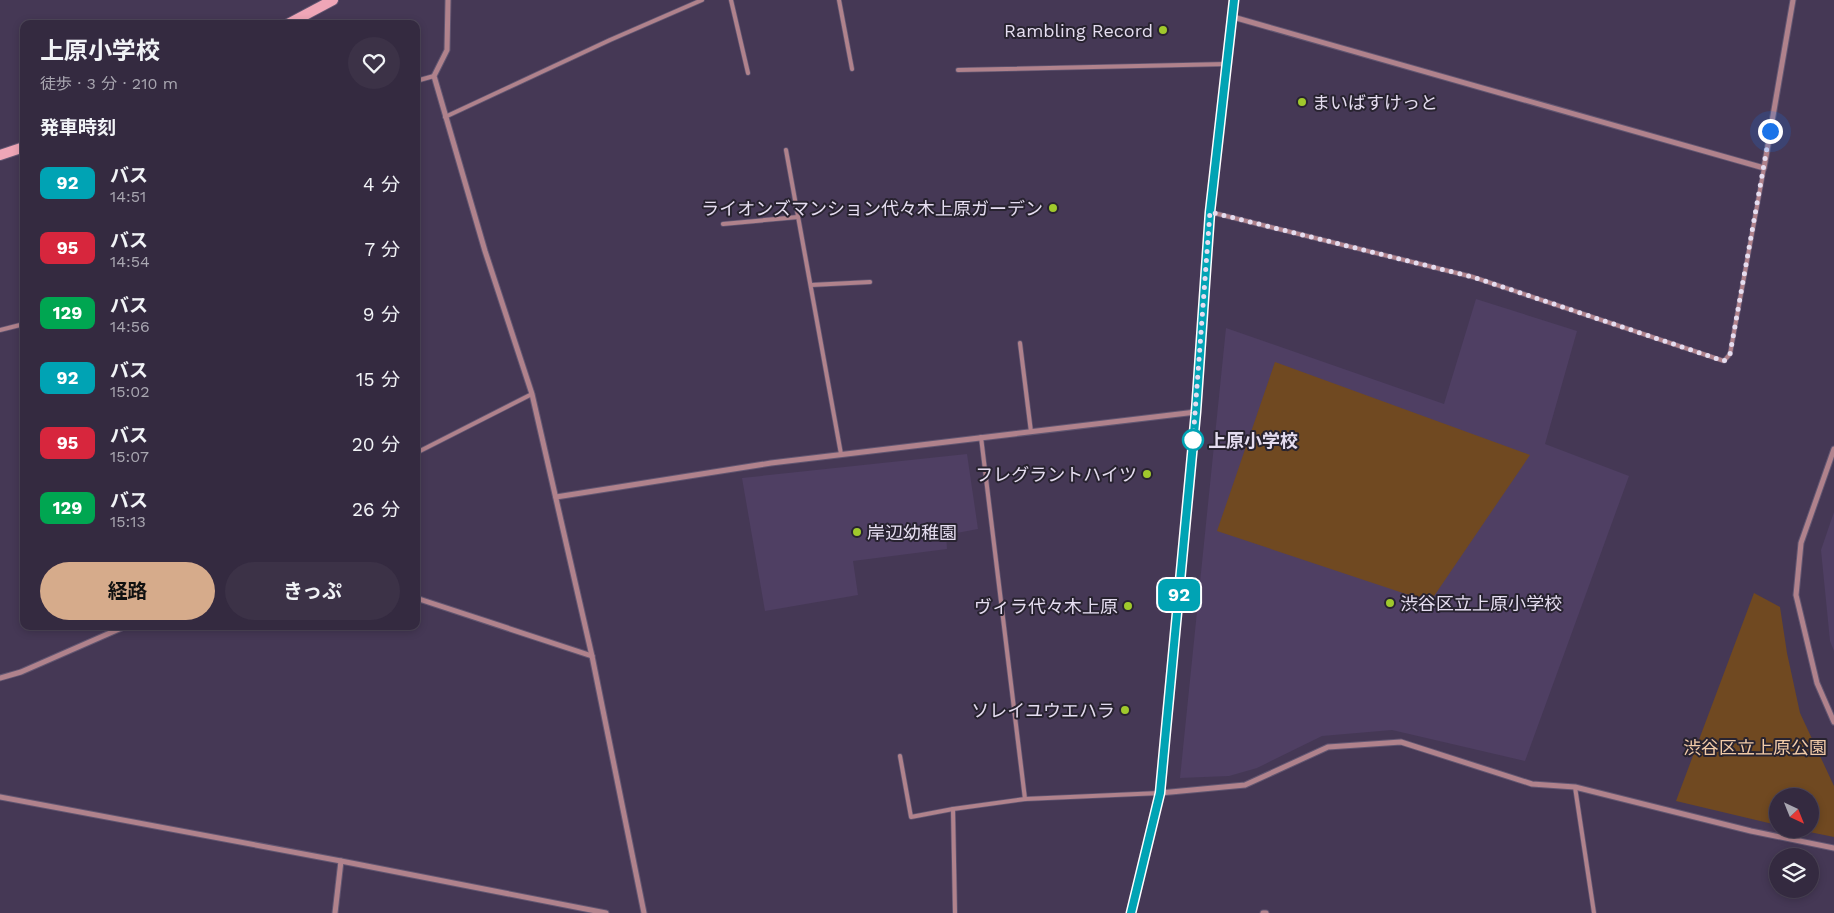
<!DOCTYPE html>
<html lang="ja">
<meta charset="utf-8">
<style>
body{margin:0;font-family:"Work Sans","Noto Sans JP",sans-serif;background:#3c3247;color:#f1f3f6;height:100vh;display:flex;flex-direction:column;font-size:19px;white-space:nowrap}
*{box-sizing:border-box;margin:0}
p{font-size:16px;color:#a9a7b1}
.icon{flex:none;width:28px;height:28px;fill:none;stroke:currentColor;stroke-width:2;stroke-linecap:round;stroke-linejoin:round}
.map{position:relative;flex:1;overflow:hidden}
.sheet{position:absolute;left:20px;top:20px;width:400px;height:610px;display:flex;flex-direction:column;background:#342a40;border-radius:10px;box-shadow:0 2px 8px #0003,0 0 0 1px #4e4659}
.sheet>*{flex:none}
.badge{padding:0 10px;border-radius:8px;font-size:18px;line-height:32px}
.needle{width:32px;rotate:137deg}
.buttons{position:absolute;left:1769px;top:788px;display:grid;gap:10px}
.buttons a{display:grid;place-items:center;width:50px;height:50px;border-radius:50%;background:#342a40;box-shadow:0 2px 8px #0003,0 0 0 1px #4e4659;font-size:25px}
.you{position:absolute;width:25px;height:25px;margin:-12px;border:4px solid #fff;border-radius:50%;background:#1a73e8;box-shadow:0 0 0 8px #1a73e833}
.map>.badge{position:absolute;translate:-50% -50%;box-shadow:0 0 0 2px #fff}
h2{padding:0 20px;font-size:19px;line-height:45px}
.round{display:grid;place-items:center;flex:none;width:52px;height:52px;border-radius:26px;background:#3c3247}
.headline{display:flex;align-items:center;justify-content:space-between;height:85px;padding:0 20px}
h1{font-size:24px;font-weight:700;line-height:38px}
.primary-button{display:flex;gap:10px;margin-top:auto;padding:10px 20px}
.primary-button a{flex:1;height:58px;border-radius:30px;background:#d6ab8b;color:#111;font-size:20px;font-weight:700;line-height:58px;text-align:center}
.primary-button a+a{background:#3c3247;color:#f1f3f6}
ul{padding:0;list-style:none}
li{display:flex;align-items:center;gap:15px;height:65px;padding:0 20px}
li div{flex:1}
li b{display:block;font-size:19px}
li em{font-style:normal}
li .badge{min-width:55px;font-weight:700;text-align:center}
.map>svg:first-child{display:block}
.built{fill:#4f3f63}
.green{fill:#704921}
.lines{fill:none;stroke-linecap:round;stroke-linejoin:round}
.lane-casing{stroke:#625671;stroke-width:5.5}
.street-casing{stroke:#625671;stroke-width:7}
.secondary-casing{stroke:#625671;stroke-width:12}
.lane{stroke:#b0828c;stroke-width:4}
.street{stroke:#b0828c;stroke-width:5}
.secondary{stroke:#efa6b7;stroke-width:10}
.line-casing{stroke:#fff;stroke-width:11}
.line{stroke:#00a3b4;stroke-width:8}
.walk{stroke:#e5ddf0;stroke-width:5;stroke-dasharray:0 9}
.poi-dot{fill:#a0c92c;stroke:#282330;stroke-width:2}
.stop-dot{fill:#fff;stroke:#00a3b4;stroke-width:2.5}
.labels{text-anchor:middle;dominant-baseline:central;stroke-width:4;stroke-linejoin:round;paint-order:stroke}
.poi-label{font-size:18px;fill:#e5ddf0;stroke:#282330;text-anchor:end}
.stop-label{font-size:18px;font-weight:bold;fill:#e5ddf0;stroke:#282330;text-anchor:start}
.park-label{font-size:18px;fill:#f1caa7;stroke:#282330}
</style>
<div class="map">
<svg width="1834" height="913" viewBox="0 0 1834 913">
<rect width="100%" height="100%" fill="#453855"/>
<!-- built -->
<g class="built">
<path d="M1476,299l101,32 -32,113 84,32 -104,285 -133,-31 -70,6 -65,32 -28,8 -49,2 46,-450 218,76z"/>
<path d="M967,454l11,75 -32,6 1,14 -94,12 5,34 -93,16 -23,-133z"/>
<path d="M1834,512v139l-4,-10 -9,-91z"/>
</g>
<!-- green -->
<g class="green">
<path d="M1275,362l255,93 -100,147 -213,-71z"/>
<path d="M1754,593l26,14 7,46 13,60 34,73v51l-39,-8h15v-33h-32l-1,29 -101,-24z"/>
</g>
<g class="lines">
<!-- lane casing -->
<g class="lane-casing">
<g id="lane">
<path d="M731,0l17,73"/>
<path d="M839,0l13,69"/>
<path d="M958,70l269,-6"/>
<path d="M416,81l18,-5"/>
<path d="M445,117l165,-77 92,-40"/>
<path d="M786,150l55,304"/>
<path d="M1210,212l263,65 251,84 6,-7 34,-186"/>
<path d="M723,224l75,-7"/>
<path d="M811,285l59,-3"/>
<path d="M0,330l24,-6"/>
<path d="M1020,343l11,89"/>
<path d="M981,437l44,362"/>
<path d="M416,453l116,-59"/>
<path d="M900,756l11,61 42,-8 72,-10 135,-6"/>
<path d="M1575,787l19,126"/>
<path d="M953,809l2,104"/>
</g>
</g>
<!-- street casing -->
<g class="street-casing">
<g id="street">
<path d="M448,0l-1,50 -13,26 51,175 47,143 60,262 52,257"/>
<path d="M1233,17l531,151 29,-168"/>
<path d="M1834,449l-33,94 -5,52 21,88 17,39"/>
<path d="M556,497l215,-34 425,-51"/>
<path d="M416,598l176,58"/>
<path d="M0,678l21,-6 105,-46"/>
<path d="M1160,793l85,-8 83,-38 73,-5 131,42 43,3 176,44 83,17"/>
<path d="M0,797l341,64 265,52"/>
<path d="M335,913l6,-52"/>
<path d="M1131,913l29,-120 36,-381 14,-200 23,-212"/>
<path d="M1263,913h3"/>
</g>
</g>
<!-- secondary casing -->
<g class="secondary-casing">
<g id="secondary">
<path d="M288,24l45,-24"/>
<path d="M0,155l24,-8"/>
</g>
</g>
<!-- lane -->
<use href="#lane" class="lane"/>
<!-- street -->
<use href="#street" class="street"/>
<!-- secondary -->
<use href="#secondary" class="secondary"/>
</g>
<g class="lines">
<!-- line casing -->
<g class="line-casing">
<path id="line" d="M1131,913l29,-120 36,-381 14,-200 24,-212"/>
</g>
<!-- line -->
<use href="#line" class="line"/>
<!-- walk -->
<path class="walk" d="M1193,440l17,-228 263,65 251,84 6,-7 40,-223"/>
</g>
<!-- markers -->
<g class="poi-dot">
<circle cx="1163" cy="30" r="5"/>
<circle cx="1302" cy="102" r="5"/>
<circle cx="1053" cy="208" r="5"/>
<circle cx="1147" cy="474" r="5"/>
<circle cx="857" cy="532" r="5"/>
<circle cx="1390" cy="603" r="5"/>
<circle cx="1128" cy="606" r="5"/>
<circle cx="1125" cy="710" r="5"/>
</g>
<circle class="stop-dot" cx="1193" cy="440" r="10"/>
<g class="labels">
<!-- poi labels -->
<g class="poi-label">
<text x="1153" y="30">Rambling Record</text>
<text x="1312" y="102" text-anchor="start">まいばすけっと</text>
<text x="1043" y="208">ライオンズマンション代々木上原ガーデン</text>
<text x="1137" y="474">フレグラントハイツ</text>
<text x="867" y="532" text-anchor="start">岸辺幼稚園</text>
<text x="1400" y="603" text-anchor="start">渋谷区立上原小学校</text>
<text x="1118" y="606">ヴィラ代々木上原</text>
<text x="1115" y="710">ソレイユウエハラ</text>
</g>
<!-- stop labels -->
<g class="stop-label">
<text x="1208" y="440">上原小学校</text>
</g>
<!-- park labels -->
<g class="park-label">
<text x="1755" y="747">渋谷区立上原公園</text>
</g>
</g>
</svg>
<div class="buttons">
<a><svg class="needle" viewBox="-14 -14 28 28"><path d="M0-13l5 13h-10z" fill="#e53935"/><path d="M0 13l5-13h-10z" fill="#a9a7b1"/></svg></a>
<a><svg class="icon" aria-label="layers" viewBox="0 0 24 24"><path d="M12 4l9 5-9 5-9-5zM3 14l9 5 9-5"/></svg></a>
</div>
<div class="you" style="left:1770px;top:131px"></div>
<b class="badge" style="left:1179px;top:595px;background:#00a3b4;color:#fff">92</b>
<section class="sheet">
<div class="headline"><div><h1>上原小学校</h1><p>徒歩 · 3 分 · 210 m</p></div><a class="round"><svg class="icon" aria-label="heart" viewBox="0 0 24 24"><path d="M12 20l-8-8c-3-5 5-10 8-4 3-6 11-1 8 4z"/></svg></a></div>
<h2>発車時刻</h2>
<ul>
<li><span class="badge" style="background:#00a3b4;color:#fff">92</span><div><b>バス</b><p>14:51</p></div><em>4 分</em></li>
<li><span class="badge" style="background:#d7263d;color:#fff">95</span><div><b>バス</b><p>14:54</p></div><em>7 分</em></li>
<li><span class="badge" style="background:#00a651;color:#fff">129</span><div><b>バス</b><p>14:56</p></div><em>9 分</em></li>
<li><span class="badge" style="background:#00a3b4;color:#fff">92</span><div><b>バス</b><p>15:02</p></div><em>15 分</em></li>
<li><span class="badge" style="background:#d7263d;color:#fff">95</span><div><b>バス</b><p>15:07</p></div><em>20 分</em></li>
<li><span class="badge" style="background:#00a651;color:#fff">129</span><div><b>バス</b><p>15:13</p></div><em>26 分</em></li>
</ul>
<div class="primary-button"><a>経路</a><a>きっぷ</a></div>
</section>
</div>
